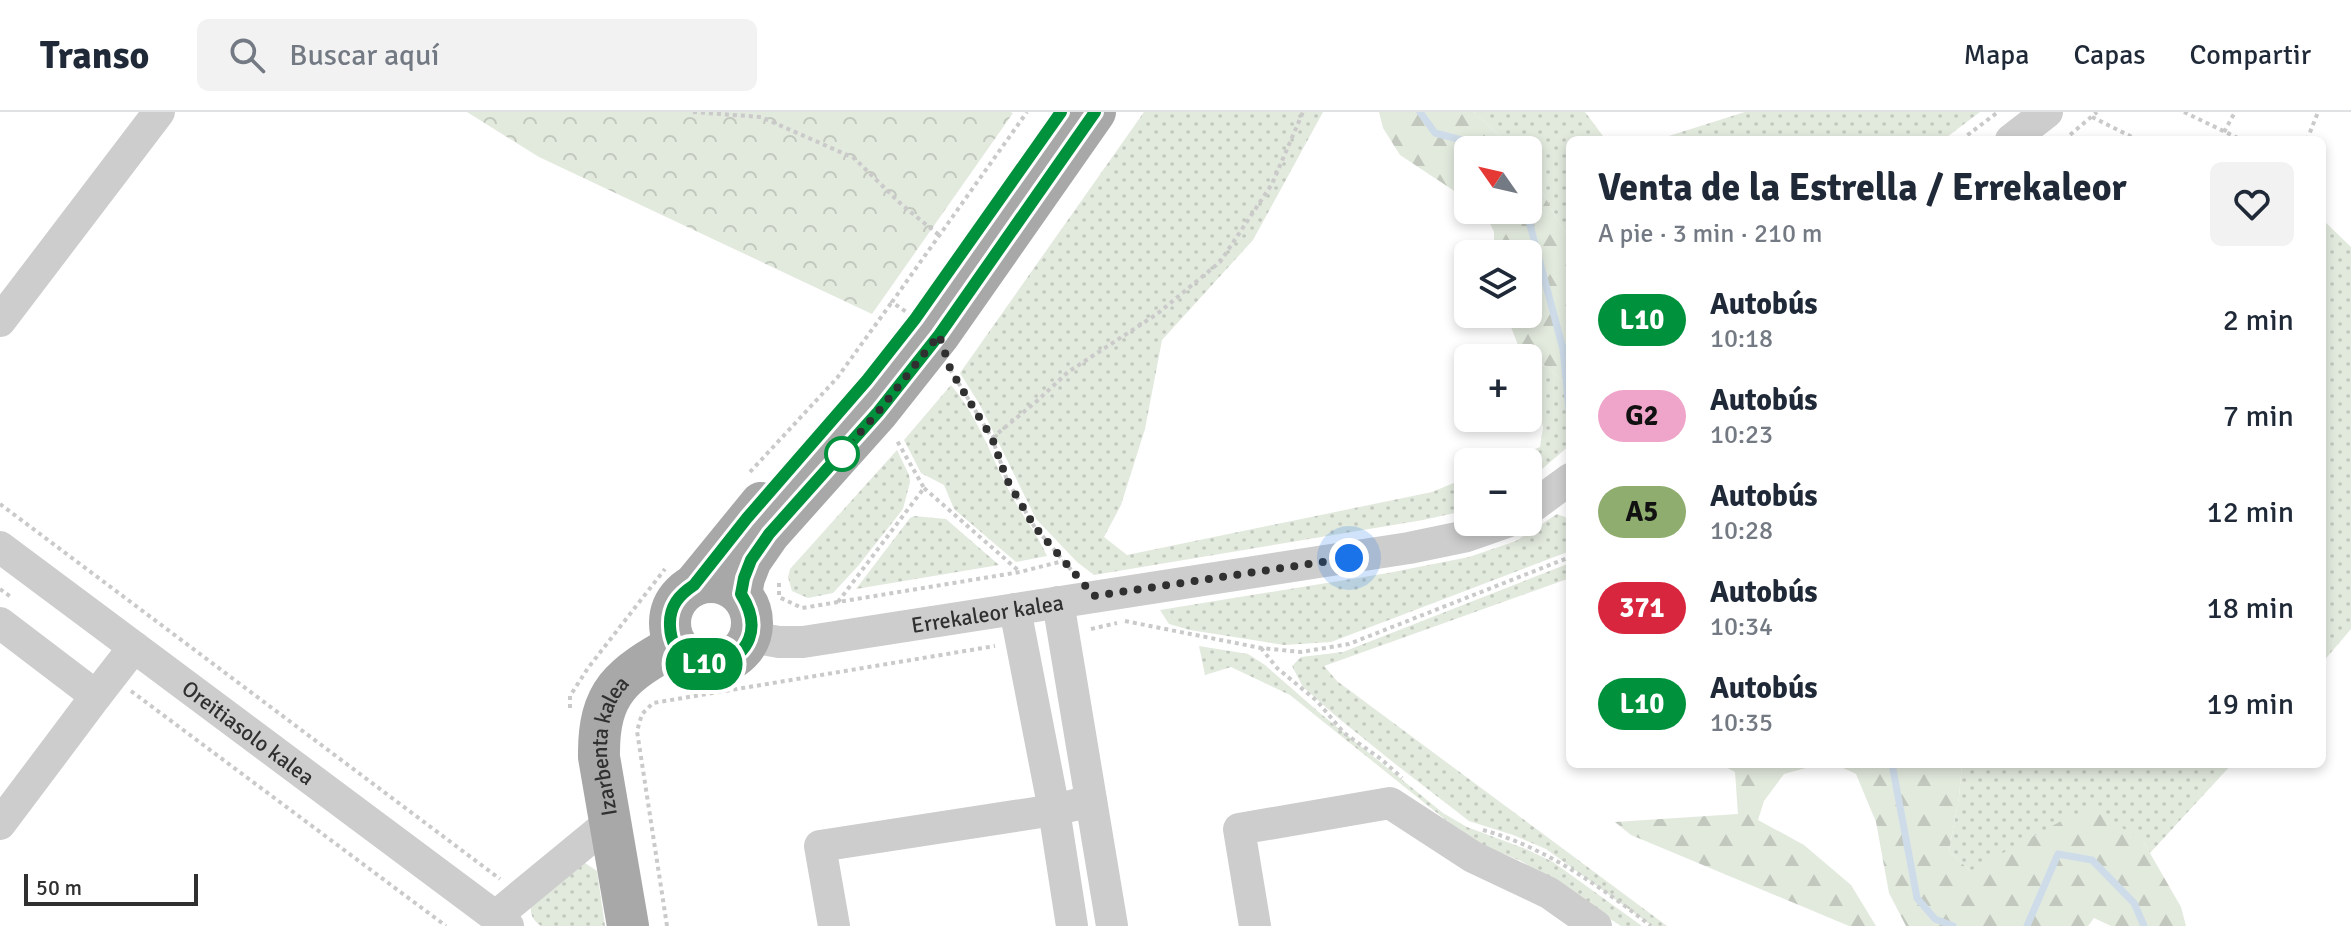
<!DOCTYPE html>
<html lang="es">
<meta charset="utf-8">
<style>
body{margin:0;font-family:Signika,sans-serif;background:#f2f2f3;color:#1f2937;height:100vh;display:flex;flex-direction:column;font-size:30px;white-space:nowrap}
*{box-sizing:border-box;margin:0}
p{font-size:26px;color:#747a83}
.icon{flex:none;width:44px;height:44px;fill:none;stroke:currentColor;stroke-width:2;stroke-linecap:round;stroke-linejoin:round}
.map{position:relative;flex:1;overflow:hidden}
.drawer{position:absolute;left:1566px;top:24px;width:760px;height:632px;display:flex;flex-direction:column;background:#fff;border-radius:12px;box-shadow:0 4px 12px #0003}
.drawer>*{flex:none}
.badge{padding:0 16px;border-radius:26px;font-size:28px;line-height:52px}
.needle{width:52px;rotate:304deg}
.tools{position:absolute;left:1454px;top:24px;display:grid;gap:16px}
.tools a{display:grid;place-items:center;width:88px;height:88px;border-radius:12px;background:#fff;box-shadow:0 4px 12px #0003;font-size:40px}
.scale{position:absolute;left:24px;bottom:20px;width:174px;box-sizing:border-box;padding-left:8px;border:4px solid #303030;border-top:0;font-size:22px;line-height:28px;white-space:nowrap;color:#303030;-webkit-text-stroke:6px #fff;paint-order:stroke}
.you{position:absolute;width:40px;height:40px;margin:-20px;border:6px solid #fff;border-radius:50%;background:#1a73e8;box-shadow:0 0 0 12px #1a73e833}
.map>.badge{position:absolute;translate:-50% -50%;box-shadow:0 0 0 4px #fff}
.round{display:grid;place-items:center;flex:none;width:84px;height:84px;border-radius:12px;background:#f2f2f3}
.overview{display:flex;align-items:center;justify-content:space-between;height:136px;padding:0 32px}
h1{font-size:38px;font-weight:700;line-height:60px}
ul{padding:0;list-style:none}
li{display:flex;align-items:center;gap:24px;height:96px;padding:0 32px}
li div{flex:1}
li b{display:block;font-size:30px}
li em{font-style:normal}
li .badge{min-width:88px;font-weight:700;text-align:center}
header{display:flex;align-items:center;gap:48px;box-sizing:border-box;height:112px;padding:0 40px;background:#fff;border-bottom:2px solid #e0e1e3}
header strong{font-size:38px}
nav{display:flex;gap:44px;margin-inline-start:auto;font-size:28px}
.search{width:560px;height:72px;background:#f2f2f3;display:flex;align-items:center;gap:20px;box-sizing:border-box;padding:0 28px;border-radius:12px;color:#747a83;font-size:30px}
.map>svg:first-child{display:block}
.grass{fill:url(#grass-dots)}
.forest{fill:url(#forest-firs)}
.park{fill:url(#park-crowns)}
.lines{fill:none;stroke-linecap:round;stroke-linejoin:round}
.stream{stroke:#cedcea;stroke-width:7}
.path{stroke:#cacaca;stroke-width:4;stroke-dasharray:4 4;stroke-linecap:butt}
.minor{stroke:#cdcdcd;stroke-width:32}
.major{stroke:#a8a8a8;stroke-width:42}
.line-casing{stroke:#fff;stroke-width:18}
.line{stroke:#00913d;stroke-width:12}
.walk{stroke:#303030;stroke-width:8;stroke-dasharray:0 14.4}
.stop-dot{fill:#fff;stroke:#00913d;stroke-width:4}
.labels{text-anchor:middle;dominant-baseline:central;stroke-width:8;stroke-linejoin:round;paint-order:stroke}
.street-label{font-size:22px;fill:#303030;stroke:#fff}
</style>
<header>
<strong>Transo</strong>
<div class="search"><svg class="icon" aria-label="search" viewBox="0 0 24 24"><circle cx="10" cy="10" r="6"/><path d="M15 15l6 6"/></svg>Buscar aquí</div>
<nav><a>Mapa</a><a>Capas</a><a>Compartir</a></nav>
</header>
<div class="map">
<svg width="2351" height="814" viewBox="0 0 2351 814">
<defs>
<pattern id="grass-dots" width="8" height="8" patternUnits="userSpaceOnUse" patternTransform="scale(2)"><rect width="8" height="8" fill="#e2e9dd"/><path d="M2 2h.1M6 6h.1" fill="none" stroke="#c2c8be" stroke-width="1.8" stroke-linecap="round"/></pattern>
<pattern id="forest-firs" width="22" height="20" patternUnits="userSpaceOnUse" patternTransform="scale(2)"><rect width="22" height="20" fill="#e2e9dd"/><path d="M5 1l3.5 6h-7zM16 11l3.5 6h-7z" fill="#c2c8be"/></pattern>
<pattern id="park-crowns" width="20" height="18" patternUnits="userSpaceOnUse" patternTransform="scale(2)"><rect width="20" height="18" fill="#e2e9dd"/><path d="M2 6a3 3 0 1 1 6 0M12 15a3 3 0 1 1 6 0" fill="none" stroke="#c2c8be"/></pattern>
</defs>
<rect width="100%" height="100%" fill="#fff"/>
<!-- grass -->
<g class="grass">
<path d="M1144,0h179l-70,128 -91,100 -17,89 -24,76 -17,32 23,18 305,-63 36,-15v33l-45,10 -329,55 -17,-13 -41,-43 -56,-114 -20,-32z"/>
<path d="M1474,0h111l21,28h-36v102l-42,-76v-16h-13z"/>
<path d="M1745,0h235l-37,28h-287z"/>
<path d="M2322,107l29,28v382l-29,34z"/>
<path d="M1528,248l20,7 22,22v56l-42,36v-19h-24l36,-15 3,-20 -15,-51z"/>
<path d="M951,273c30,36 39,71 61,111 11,21 26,39 35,60l-31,6 -62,-53 -10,-24 -23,-12 -17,-33z"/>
<path d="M897,338l12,25 1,7 -7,27 -45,57 -25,27 -25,5 -16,-7 -4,-14 2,-8z"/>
<path d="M1557,402l13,5v32l-239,91 -47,3 -94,-15 -21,-6 -9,-14 228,-37 81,-16 47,-16z"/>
<path d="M914,404l32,3 53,46 -143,24 54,-71z"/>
<path d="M1570,451v15l-246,88 13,15 330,245h-15l-106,-77 -33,-14 -44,-14 -75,-58 -57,-46 -34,-30 -11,-21 9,-9 42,-5z"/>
<path d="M1199,534l49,8 17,11 56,49 122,99 24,14 59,22 27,13 89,64h-21l-100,-65 -49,-20 -182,-146 -59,-28 -26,8z"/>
<path d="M1962,652h270l-82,89 -7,-12 -173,30 -21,-20 10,-54z"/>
<path d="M585,751l12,8 8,55h-64c-9,-7 -11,-11 -10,-23l42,-36z"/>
</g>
<!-- forest -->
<g class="forest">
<path d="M1379,0h95l41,38h-47v50l-68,-45 -17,-27z"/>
<path d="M1528,54l42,76v147l-22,-22 -20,-9h-5l-17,-44h22v-60h-34v-22l-10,-22h44z"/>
<path d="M1720,652h100l-36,10 -20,27 -6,19 46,25 47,40 25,41h-27l-218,-91 -16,-13 123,-8 -3,-42z"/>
<path d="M1835,652h127l-3,33 -10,54 21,20 95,-52 26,-11 52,33 38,66 5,19h-75l-17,-8 -6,8h-182l-17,-33 -13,-71 -20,-48z"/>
</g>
<!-- park -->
<path class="park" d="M467,0h543l3,1 -141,201 -333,-157z"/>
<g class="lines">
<!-- stream -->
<g class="stream">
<path d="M1420,0l15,21 50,13 3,4"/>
<path d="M1526,98l37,139 7,71"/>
<path d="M1892,652l25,134 18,21 18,7"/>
<path d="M2027,814l31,-72 34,6 42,43 10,23"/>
</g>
<!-- path -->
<g class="path">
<path d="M693,0l68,5 93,41 48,47 37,30"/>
<path d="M2184,0l58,28"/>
<path d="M2092,5l46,23"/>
<path d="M2224,20l11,-20"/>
<path d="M1961,28l37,-28"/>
<path d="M2064,28l33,-28"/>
<path d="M2307,28l11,-28"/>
<path d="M912,204l-20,-14 135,-190"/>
<path d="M950,257l42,69 15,42 27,46 39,46"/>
<path d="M992,326l45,-37 31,-29 89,-58 63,-52 52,-78 31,-72"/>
<path d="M750,360l87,-94 55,-76"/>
<path d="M924,376l96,84"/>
<path d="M0,392l500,375"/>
<path d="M779,471v14l23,11 218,-36 43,-11"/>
<path d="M0,477l11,8"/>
<path d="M838,490l86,-114 -28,-49"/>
<path d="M1125,509l136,27 40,4 48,-8 221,-87"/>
<path d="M1091,517l26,-6"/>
<path d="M1261,536l16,20 40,33 27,32 37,26 21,19"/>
<path d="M131,579l315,235"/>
<path d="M570,596v-12l18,-28 77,-99"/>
<path d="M1483,718c62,17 118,57 168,96"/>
<path d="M667,814l-30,-195 5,-17 11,-11 342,-57"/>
</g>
<!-- minor -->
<g class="minor">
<path d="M2011,28l36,-28"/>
<path d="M0,209l159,-209"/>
<path d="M1528,398l42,-31"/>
<path id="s1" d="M0,435l508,379"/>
<path d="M1058,490l54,324"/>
<path d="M1015,497l39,201 18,116"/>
<path d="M0,511l96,73 38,-49"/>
<path id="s2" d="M750,525l29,5h24l606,-94 58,-12 40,-14"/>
<path d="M0,712l96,-128"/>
<path d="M496,804l114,-94"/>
<path d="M834,814l-14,-80 234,-36 37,-9"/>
<path d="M1255,814l-16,-97 151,-26 83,54 76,36 47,33"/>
</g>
<!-- major -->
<g class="major">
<circle cx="711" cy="511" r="41"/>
<path d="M694,473l67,-82"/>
<path d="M741,482l3,-16 7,-18 18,-26 109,-122 61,-77 156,-223"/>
<path id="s3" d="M628,814l-29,-169c-1,-66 23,-82 76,-112"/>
</g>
</g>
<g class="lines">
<!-- line casing -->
<g class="line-casing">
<path id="line" d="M1061,0l-146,207 -48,61 -120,138 -53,67c-15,10 -25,21 -24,41 2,65 116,40 71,-32l3,-16 7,-18 18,-26 109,-122 61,-77 156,-223"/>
</g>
<!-- line -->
<use href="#line" class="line"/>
<!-- walk -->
<path class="walk" d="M842,342l-5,5 41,-47 61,-77 12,36 41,67 15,42 27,46 60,70 255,-38"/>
</g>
<!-- markers -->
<circle class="stop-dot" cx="842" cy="342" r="16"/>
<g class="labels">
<!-- street labels -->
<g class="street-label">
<text stroke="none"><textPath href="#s2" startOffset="240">Errekaleor kalea</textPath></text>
<text stroke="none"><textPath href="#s1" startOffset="310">Oreitiasolo kalea</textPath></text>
<text stroke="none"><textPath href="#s3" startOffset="184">Izarbenta kalea</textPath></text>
</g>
</g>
</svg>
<div class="tools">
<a><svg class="needle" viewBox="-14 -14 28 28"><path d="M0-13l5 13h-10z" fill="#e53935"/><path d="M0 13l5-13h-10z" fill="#747a83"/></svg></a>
<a><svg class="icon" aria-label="layers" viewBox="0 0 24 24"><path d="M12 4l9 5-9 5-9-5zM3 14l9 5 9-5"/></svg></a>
<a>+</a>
<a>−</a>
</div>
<div class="scale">50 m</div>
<div class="you" style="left:1349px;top:446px"></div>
<b class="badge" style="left:704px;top:552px;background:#00913d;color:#fff">L10</b>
<section class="drawer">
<div class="overview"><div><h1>Venta de la Estrella / Errekaleor</h1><p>A pie · 3 min · 210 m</p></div><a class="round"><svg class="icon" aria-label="heart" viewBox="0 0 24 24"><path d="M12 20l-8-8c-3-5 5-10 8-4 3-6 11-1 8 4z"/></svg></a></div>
<ul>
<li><span class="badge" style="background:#00913d;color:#fff">L10</span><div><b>Autobús</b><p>10:18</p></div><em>2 min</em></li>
<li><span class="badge" style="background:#eea5c9;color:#111">G2</span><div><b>Autobús</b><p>10:23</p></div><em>7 min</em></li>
<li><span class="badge" style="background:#8ead6e;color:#111">A5</span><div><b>Autobús</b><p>10:28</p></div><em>12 min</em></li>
<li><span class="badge" style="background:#d7263d;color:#fff">371</span><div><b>Autobús</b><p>10:34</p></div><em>18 min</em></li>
<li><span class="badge" style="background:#00913d;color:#fff">L10</span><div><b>Autobús</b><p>10:35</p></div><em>19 min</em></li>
</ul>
</section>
</div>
